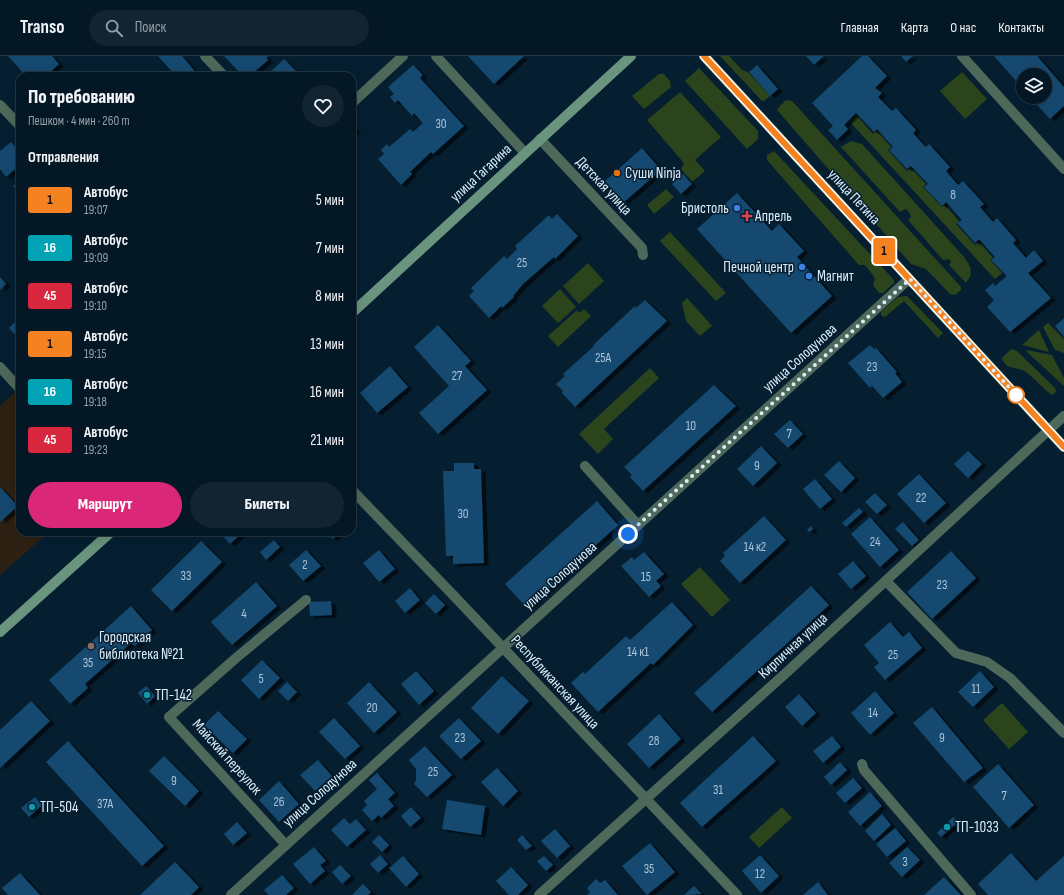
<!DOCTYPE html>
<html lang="ru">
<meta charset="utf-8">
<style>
body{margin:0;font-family:"Sofia Sans Condensed",sans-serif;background:#122432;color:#f1f3f6;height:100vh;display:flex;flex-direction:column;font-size:15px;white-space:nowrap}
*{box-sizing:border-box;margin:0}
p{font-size:13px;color:#979fa7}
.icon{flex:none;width:22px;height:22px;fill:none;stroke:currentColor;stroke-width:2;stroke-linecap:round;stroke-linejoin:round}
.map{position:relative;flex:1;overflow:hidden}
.drawer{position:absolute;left:16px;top:16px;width:340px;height:464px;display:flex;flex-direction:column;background:#041725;border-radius:12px;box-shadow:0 4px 16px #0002,0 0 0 1px #253642}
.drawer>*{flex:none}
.badge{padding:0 8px;border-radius:3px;font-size:14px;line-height:26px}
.tools{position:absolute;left:1016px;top:12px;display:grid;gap:8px}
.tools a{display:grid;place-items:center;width:36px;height:36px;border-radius:50%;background:#041725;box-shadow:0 4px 16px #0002,0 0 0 1px #253642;font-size:20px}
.you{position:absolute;width:20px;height:20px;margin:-10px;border:3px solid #fff;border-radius:50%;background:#1a73e8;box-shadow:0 0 0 6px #1a73e833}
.map>.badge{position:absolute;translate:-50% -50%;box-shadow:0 0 0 2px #fff}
h2{padding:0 12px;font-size:15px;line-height:36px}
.round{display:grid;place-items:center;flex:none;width:42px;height:42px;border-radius:21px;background:#122432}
.headline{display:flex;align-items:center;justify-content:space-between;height:68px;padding:0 12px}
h1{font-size:19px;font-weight:800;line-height:30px}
.cta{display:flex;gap:8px;margin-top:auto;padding:8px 12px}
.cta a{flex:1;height:46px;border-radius:24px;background:#db2777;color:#fff;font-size:16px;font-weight:800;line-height:46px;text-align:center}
.cta a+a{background:#122432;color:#f1f3f6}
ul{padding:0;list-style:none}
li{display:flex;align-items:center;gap:12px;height:48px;padding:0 12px}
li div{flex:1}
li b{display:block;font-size:15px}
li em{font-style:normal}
li .badge{min-width:44px;font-weight:700;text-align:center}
header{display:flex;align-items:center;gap:24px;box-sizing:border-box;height:56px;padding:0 20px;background:#041725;border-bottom:1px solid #253642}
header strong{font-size:19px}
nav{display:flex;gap:22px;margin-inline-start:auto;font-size:14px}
.search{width:280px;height:36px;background:#122432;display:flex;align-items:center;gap:10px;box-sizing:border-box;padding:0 14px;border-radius:22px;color:#979fa7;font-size:15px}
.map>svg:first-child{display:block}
.education{fill:#2d2113}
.green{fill:#2b441c}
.building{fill:#124a70;filter:url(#shadow)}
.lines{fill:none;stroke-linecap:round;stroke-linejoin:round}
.street{stroke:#4e685a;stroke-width:10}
.secondary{stroke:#69947e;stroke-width:10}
.line-casing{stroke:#fff;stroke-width:9}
.line{stroke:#f58220;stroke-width:6}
.walk{stroke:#deedfa;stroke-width:4;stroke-dasharray:0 7.2}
.food-dot{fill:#e8710a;stroke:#051f31;stroke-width:1.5}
.shop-dot{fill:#3f7fe0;stroke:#051f31;stroke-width:1.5}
.health-dot{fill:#e0444e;stroke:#051f31;stroke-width:1.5}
.stop-dot{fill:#fff;stroke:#f58220;stroke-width:2}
.education-dot{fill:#8d6e63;stroke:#051f31;stroke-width:1.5}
.culture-dot{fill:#0f9aa8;stroke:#051f31;stroke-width:1.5}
.labels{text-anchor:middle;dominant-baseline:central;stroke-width:3;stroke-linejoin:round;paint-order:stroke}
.number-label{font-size:13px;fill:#abc4d8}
.street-label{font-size:15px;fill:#deedfa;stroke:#051f31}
.poi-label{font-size:15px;fill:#deedfa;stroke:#051f31;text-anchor:start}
</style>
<header>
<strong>Transo</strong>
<div class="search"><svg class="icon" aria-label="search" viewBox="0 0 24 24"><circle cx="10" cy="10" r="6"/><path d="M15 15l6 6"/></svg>Поиск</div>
<nav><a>Главная</a><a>Карта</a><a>О нас</a><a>Контакты</a></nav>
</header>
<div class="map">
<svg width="1064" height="839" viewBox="0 0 1064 839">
<defs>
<filter id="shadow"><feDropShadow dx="4.5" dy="2.5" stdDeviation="0" flood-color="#0009"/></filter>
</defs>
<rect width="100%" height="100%" fill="#051f31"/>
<!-- education -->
<path class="education" d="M16,335l4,5v136h29l-49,43v-169z"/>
<!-- green -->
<g class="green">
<path d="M720,0h9l13,14 6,2 22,24 -6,5h-2z"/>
<path d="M699,12l59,63v8l-11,10 -62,-68z"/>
<path d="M962,16l25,27 -22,20 -25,-28z"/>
<path d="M659,18h5l6,7 1,6 -27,22 -12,-13z"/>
<path d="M680,36l41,45 -26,23 10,11 -13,11 -11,-13 3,-6 -37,-43z"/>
<path d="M786,44l6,1 169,186v3l-6,5 -5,-1 -24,-25 -15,-5 -134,-154 2,-3z"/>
<path d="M857,60l16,18 4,-3 14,16 -3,3 19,21 4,-3 15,16 -3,3 19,20 3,-2 14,16 -3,3 19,21 4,-3 14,16 -3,2 12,13 -7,6 -145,-157z"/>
<path d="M851,85l11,3 103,114 5,9 1,8 -5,8 -17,-18 2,-3 -2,-3 -6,1 -35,-40 3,-3 -2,-5 -4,-3 -5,3 -59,-65z"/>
<path d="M774,95l120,129v3l-11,10h-4l-6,-8 2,-7 -10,-13h-6l-92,-105v-5z"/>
<path d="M666,133l8,8 -20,17 -7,-9z"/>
<path d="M670,176l56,61 -10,8 -56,-60z"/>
<path d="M588,207l16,18 -25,23 -16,-18z"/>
<path d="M560,233l16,18 -18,16 -16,-17z"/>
<path d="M907,240l36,37 -5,5 -34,-37 -18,15 -2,1 -3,-2v-3l17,-15z"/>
<path d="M687,242l25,28 -12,10 -14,-15 -4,-18z"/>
<path d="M584,253l7,7 -33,31 -10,-11 29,-26 2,3z"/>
<path d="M1048,267l16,16v14l-9,-3 -12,-23z"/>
<path d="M1039,274l10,22 -27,-7z"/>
<path d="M1011,293l6,2 38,37 1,4 -4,3 -2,-1c-8,-7 -16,-16 -24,-22 -8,-6 -21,-1 -24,-14z"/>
<path d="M1027,294l25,5 12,23v8l-38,-35z"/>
<path d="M650,312l9,10 -55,51 9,10 -15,15 -19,-20z"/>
<path d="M700,511l30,33 -18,17 -31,-33z"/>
<path d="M1002,647l26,29 -19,17 -26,-29z"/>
<path d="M782,751l10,11 -33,30 -10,-11z"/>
</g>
<!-- building -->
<g class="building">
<path d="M8,0h44l7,8 -13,12h-20z"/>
<path d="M158,0h24l16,19 -22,1z"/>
<path d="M224,0h44l-2,2 2,2 -18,16h-7z"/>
<path d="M468,0h56l-30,28z"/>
<path d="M806,0h18l-10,9z"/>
<path d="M862,0h6l19,20 -12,12 7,5 -4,4 14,14 4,-3 20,22 -3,3 6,7 7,7 3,-3 21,23 -4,4 12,14 5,-4 21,23 -4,3 6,7 7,8 4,-4 19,22 -3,3 13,15 8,-8 9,11 -15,12 23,25 -41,34 -23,-25 7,-7 -9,-10 8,-7 2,3 12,-10 -16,-16 4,-3 -16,-18 -4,4 -18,-20 5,-3 -16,-18 -4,4 -18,-19 4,-3 -17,-18 -4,3 -18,-19 4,-3 -16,-18 -3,3 -18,-19 -12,12 4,4 -11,11 -9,-10 5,-4 -21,-23z"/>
<path d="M901,0h12l-7,6z"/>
<path d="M994,0h43l27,31v19l-14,13 -20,-22h15v-22h-22v14z"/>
<path d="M284,3l17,17h-30l-3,-2z"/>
<path d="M413,9l10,10 -3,3 44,48 -31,28 -2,-2 -21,20 2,2 -11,11 -23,-26 6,-5 -3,-4 6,-6 2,3 21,-18 3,3 10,-9 -9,-10 -2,3 -14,-16 -3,3 -5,-6 4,-3 -6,-7z"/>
<path d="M757,9l21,24 -8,7 -21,-24z"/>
<path d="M352,69l4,6 -4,3z"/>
<path d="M11,86l9,10v13l-14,12 -6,-8v-18z"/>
<path d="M642,92l19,22 -37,32 -19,-21z"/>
<path d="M683,118l9,10 -11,10 -9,-10z"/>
<path d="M20,125v13l-7,-8z"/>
<path d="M737,137l35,38 7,-7 25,27 -7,6 35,39 -41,37 -94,-104z"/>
<path d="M557,158l21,22 -23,23 -1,-2 -31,27 -10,12 1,1 -12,11 -1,-2 -12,12 -20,-22 5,-5 -3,-3 33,-32 3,3 10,-10 -2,-3 34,-31 3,4z"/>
<path d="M0,221l6,7 -6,6z"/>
<path d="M645,244l22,21 -92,86 -13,-14 1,-2 -7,-7 9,-8 -2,-2 31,-28 -1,-1 42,-39 1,2z"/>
<path d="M20,261v23l-11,-12z"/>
<path d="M1064,262v19l-9,-11z"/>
<path d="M438,269l33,36 -6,5 22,24 -49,44 -19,-21 30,-27 -35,-39z"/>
<path d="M870,289l4,4 2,-1 21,24 -2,1 7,9 -19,16 -11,-12 -2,2 -22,-25z"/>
<path d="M390,310l18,21 -31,26 -17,-20z"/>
<path d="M714,329l22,21 -93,85 -13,-14 2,-2 -8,-8z"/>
<path d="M790,364l13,14 -15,14 -14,-14z"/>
<path d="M761,390l16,17 -24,23 -16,-17z"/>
<path d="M968,395l14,13 -14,14 -14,-14z"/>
<path d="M839,405l16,17 -14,14 -17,-17z"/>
<path d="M454,407h20v6h7l3,94 -31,1v-8h-7l-3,-85h11z"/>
<path d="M919,418l27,29 -22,20 -27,-29z"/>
<path d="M815,423l17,20 -12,10 -17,-20z"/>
<path d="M0,431l18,19 -18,16z"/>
<path d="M875,437l12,12 -10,9 -12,-12z"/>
<path d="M597,445l21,24 -91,83 -22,-24z"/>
<path d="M859,452l4,4 -17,15 -4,-4z"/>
<path d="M764,460l22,24 -46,43 -20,-22 5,-5 -2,-3z"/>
<path d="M870,461l29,33 -19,17 -29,-33z"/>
<path d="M903,466l16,18 -7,6 -17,-17z"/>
<path d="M811,470l2,3 -4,3 -2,-2z"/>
<path d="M219,476h24l-13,12z"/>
<path d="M326,476h14l-7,7z"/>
<path d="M274,484l6,7 -14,13 -6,-8z"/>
<path d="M201,485l21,21 -50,49 -21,-21z"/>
<path d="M306,494l15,16 -18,15 -14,-16z"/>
<path d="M379,494l16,19 -16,13 -16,-19z"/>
<path d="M951,495l25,27 -44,41 -25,-27z"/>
<path d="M644,496l20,22 -8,7 5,5 -12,11 -28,-31 11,-9 2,3z"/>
<path d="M853,505l13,15 -15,13 -13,-15z"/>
<path d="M256,526l21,24 -45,39 -21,-23z"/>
<path d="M811,530l18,19 -117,107 -18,-19z"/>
<path d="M410,532l10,12 -15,13 -10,-12z"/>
<path d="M434,538l11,11 -9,9 -11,-11z"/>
<path d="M331,545l1,14 -22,1 -1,-14z"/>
<path d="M672,546l21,23 -40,40 -2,-2 -53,49 -27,-29 12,-11 2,2 2,-2 39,-36 4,4z"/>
<path d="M131,550l21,24 -17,16 -4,-3 -46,41 3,4 -18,16 -21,-24z"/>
<path d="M890,566l13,15 6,-5 13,16 -37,32 -11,-13 5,-4 -15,-18z"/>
<path d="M262,604l18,18 -21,21 -18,-19z"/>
<path d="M416,615l18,20 -15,14 -18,-21z"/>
<path d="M980,615l14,16 -21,20 -15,-15z"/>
<path d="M502,620l27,25 -31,33 -27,-26z"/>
<path d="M287,626l10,10 -9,9 -10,-10z"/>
<path d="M369,626l28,30 -23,21 -27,-30z"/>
<path d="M146,630l9,10 -8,8 -9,-11z"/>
<path d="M875,635l19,22 -24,22 -19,-22z"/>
<path d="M799,638l17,19 -14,13 -17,-19z"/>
<path d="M31,645l19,20 -50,47v-38z"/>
<path d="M932,651l51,61 -19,14 -51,-59z"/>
<path d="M218,655l29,28 -14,14 -29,-28z"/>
<path d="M659,658l22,25 -32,29 -22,-24z"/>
<path d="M334,662l26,28 -15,13 -26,-27z"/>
<path d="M459,662l22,23 -20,18 -22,-23z"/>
<path d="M753,680l23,25 -74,66 -22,-24z"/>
<path d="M832,680l9,11 -18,16 -10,-12z"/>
<path d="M68,685l96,105 -22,20 -96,-104z"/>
<path d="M425,690l27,29 -25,22 -13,-13 2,-4v-11l-7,-9z"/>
<path d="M164,700l35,35 -14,15 -36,-35z"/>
<path d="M318,704l14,16 -17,15 -15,-16z"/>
<path d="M840,706l7,8 -16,15 -7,-8z"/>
<path d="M998,708l36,41 -25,23 -36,-41z"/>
<path d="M497,712l21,23 -15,15 -22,-24z"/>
<path d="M377,717l18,20 -7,6 6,7 -13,12 -2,-3 -7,6 -10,-11 5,-5 -3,-4 13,-12 -8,-9z"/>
<path d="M853,722l9,10 -17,15 -9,-10z"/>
<path d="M279,725l20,23 -20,18 -20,-22z"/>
<path d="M870,736l12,14 -22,20 -12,-14z"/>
<path d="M35,741l7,8 -13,12 -8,-9z"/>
<path d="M447,744l38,6 -4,29 -39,-6z"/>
<path d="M411,751l10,11 -11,9 -9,-11z"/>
<path d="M882,758l9,11 -17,16 -9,-10z"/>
<path d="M953,761l5,5 -17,15 -4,-4z"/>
<path d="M344,762l6,6 6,-5 10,11 -19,17 -16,-17z"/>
<path d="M237,766l10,11 -14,12 -9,-11z"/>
<path d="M895,772l11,13 -19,16 -11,-13z"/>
<path d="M555,773l15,17 -13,12 -16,-17z"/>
<path d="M379,779l10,10 -7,7 -10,-10z"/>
<path d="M522,779l10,11 -6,4 -9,-10z"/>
<path d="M650,787l25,29 -28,23 -25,-29z"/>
<path d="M314,791l12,14 -6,4 5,6 -15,13 -17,-20z"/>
<path d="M907,791l13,13 -18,17 -13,-14z"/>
<path d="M1011,797l25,28 28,-25v39h-76l-10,-11z"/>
<path d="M380,799l8,9 -10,9 -8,-9z"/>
<path d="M760,799l19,21 -18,17 -19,-22z"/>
<path d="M403,800l16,18 -13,13 -17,-19z"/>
<path d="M544,800l9,9 -7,6 -9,-10z"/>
<path d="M175,806l24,25 -8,8h-51z"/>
<path d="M340,809l11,11 -9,8 -10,-12z"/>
<path d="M511,811l17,18 -10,10h-9l-13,-14z"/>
<path d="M20,817l20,22h-32l-6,-7z"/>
<path d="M282,819l12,13 -8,7h-17l-5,-5z"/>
<path d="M944,821l17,18h-37z"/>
<path d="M596,823l4,4 5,-3 13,15h-31l3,-3 -3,-4z"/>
<path d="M818,826l10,13h-25z"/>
<path d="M363,828l8,8 -3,3h-16z"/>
<path d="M694,830l8,8 -18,1z"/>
</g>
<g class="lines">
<!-- street -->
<g class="street">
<path d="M205,0l19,20"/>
<path d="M436,0l89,97"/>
<path d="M962,0l102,113"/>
<path d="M352,47l51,-47"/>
<path d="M0,49l20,21"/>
<path d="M540,83l102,109 1,7"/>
<path d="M0,311l20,22"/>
<path d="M585,410l53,59"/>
<path d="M352,434l103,107 282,298"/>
<path d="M886,525l70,72 31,9 23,16 54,55"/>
<path d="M862,708l2,6 107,125"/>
<path d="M286,789l-117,-128 67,-59 70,-58"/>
<path d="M231,839l678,-616"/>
<path d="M539,839l247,-222 278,-257"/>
</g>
<!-- secondary -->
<g class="secondary">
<path d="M704,0l360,391"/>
<path d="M352,257l279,-257"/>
<path d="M0,576l111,-100"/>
</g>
</g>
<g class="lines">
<!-- line casing -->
<g class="line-casing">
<path id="line" d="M704,0l360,391"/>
</g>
<!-- line -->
<use href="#line" class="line"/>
<!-- walk -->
<path class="walk" d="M628,478l282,-255 106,116"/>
</g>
<!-- markers -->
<circle class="food-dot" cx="617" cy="117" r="4"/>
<g class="shop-dot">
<circle cx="737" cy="152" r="4"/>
<circle cx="802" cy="211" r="4"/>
<circle cx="809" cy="220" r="4"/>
</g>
<path class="health-dot" d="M745 154h4v4h4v4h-4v4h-4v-4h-4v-4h4z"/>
<circle class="stop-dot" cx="1016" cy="339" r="8"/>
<circle class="education-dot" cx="91" cy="590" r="4"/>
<g class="culture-dot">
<circle cx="147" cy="639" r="4"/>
<circle cx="32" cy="751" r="4"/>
<circle cx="947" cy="771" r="4"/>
</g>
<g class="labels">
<!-- number labels -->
<g class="number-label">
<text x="441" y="68">30</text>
<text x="953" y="139">8</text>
<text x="522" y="207">25</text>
<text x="603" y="302">25А</text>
<text x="872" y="311">23</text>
<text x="457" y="320">27</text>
<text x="691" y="370">10</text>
<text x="789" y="378">7</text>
<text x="757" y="410">9</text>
<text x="921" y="442">22</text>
<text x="463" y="458">30</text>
<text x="875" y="486">24</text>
<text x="755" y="491">14 к2</text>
<text x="305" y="509">2</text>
<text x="186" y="520">33</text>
<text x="646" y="521">15</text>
<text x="942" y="529">23</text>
<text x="244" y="558">4</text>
<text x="638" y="596">14 к1</text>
<text x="893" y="599">25</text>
<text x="88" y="607">35</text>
<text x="261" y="623">5</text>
<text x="976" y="633">11</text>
<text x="372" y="652">20</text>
<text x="873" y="657">14</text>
<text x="460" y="682">23</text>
<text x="942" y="682">9</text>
<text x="654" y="685">28</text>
<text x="433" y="716">25</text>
<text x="174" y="725">9</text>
<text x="718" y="734">31</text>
<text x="1004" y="740">7</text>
<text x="279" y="746">26</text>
<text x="105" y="748">37А</text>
<text x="905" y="806">3</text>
<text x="649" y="813">35</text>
<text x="760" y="818">12</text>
</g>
<!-- street labels -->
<g class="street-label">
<text transform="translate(481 117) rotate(-43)">улица Гагарина</text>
<text transform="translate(604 130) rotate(47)">Детская улица</text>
<text transform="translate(854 141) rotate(47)">улица Петина</text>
<text transform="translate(800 302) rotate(-42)">улица Солодунова</text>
<text transform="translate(560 520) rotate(-42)">улица Солодунова</text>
<text transform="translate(793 590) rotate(-43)">Кирпичная улица</text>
<text transform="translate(555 626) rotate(47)">Республиканская улица</text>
<text transform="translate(227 701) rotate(48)">Майский переулок</text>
<text transform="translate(320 737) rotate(-42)">улица Солодунова</text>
</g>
<!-- poi labels -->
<g class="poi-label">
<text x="625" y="117">Суши Ninja</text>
<text x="729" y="152" text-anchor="end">Бристоль</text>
<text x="755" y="160">Апрель</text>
<text x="794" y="211" text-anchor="end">Печной центр</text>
<text x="817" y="220">Магнит</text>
<text x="99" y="581">Городская<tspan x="99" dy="17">библиотека №21</tspan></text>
<text x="155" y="639">ТП-142</text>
<text x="40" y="751">ТП-504</text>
<text x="955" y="771">ТП-1033</text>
</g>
</g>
</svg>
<div class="tools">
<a><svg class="icon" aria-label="layers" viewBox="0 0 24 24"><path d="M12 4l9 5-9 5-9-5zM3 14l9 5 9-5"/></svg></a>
</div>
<div class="you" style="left:628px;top:478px"></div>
<b class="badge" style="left:884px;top:195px;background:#f58220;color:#111">1</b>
<section class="drawer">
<div class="headline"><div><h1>По требованию</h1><p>Пешком · 4 мин · 260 m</p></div><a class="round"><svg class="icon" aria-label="heart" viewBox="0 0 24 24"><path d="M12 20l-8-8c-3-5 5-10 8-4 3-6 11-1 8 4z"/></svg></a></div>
<h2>Отправления</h2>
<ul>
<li><span class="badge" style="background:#f58220;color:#111">1</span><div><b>Автобус</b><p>19:07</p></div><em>5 мин</em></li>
<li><span class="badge" style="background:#00a3b4;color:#fff">16</span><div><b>Автобус</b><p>19:09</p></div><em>7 мин</em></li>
<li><span class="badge" style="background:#d7263d;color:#fff">45</span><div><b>Автобус</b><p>19:10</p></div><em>8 мин</em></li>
<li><span class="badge" style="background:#f58220;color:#111">1</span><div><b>Автобус</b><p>19:15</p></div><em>13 мин</em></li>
<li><span class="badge" style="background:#00a3b4;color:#fff">16</span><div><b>Автобус</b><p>19:18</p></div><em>16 мин</em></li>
<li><span class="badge" style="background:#d7263d;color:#fff">45</span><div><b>Автобус</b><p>19:23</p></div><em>21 мин</em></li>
</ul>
<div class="cta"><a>Маршрут</a><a>Билеты</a></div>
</section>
</div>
